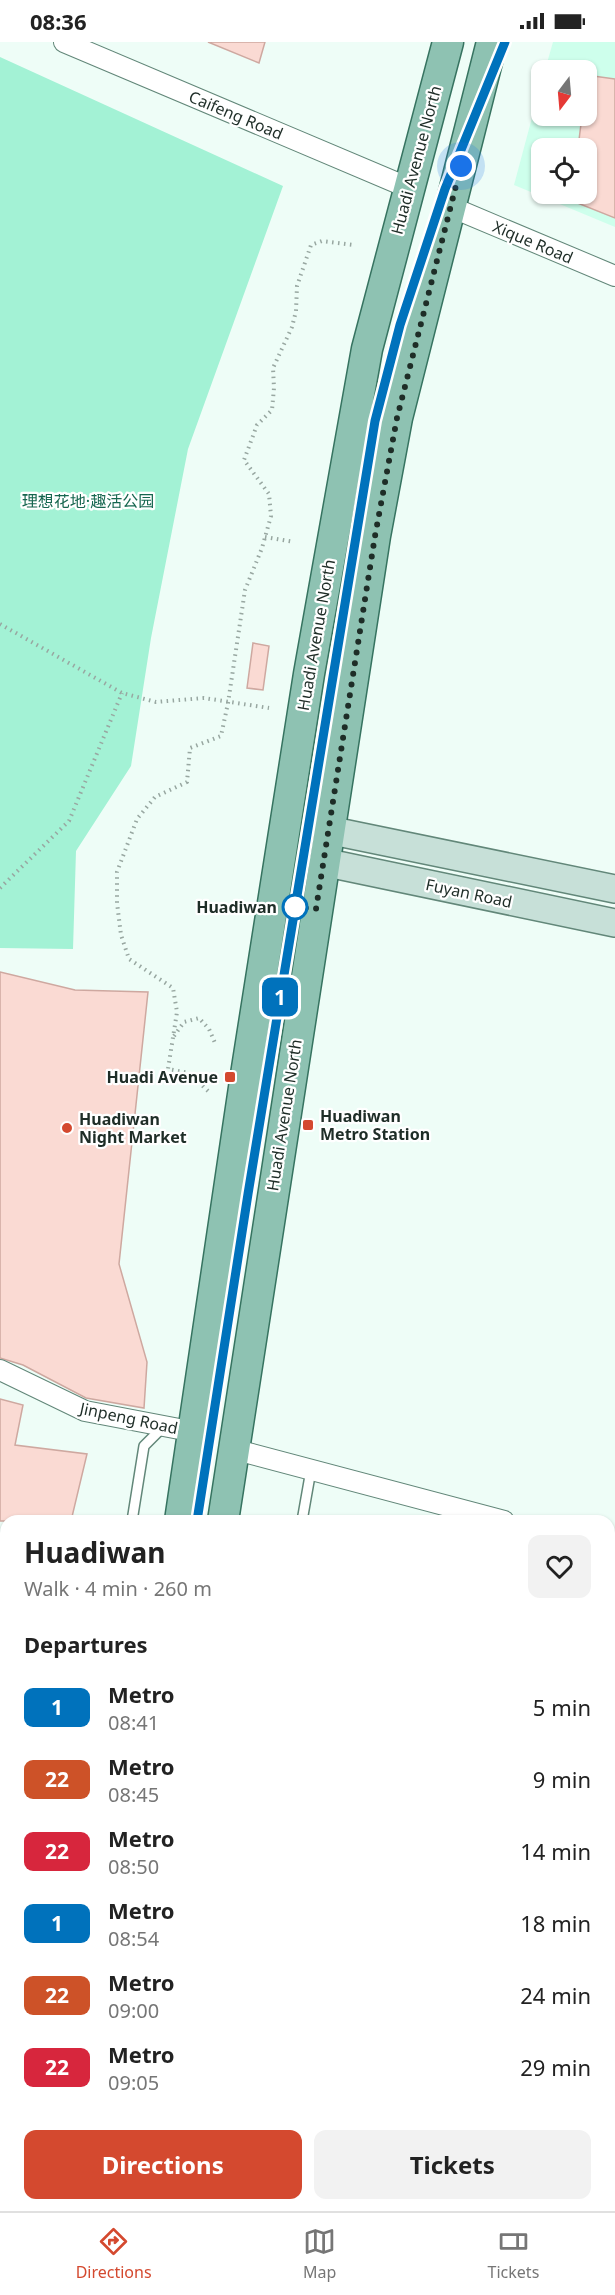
<!DOCTYPE html>
<meta charset="utf-8">
<style>
body{margin:0;font-family:"Noto Sans","Noto Sans SC",sans-serif;background:#f2f2f2;color:#222;height:100vh;display:flex;flex-direction:column;font-size:22px;white-space:nowrap}
*{box-sizing:border-box;margin:0}
p{font-size:20px;color:#767676}
.icon{flex:none;width:33px;height:33px;fill:none;stroke:currentColor;stroke-width:2;stroke-linecap:round;stroke-linejoin:round}
.map{position:relative;flex:1;overflow:hidden}
.side{position:absolute;left:0px;top:1473px;width:615px;height:696px;display:flex;flex-direction:column;background:#fff;border-radius:18px 18px 0 0;box-shadow:0 2px 4px #0004}
.side>*{flex:none}
.badge{padding:0 12px;border-radius:9px;font-size:21px;line-height:39px}
.needle{width:39px;rotate:196deg}
.buttons{position:absolute;left:531px;top:18px;display:grid;gap:12px}
.buttons a{display:grid;place-items:center;width:66px;height:66px;border-radius:12px;background:#fff;box-shadow:0 2px 4px #0004;font-size:30px}
.you{position:absolute;width:30px;height:30px;margin:-15px;border:4px solid #fff;border-radius:50%;background:#1a73e8;box-shadow:0 0 0 9px #1a73e833}
.map>.badge{position:absolute;translate:-50% -50%;box-shadow:0 0 0 3px #fff}
h2{padding:0 24px;font-size:22px;line-height:54px}
.round{display:grid;place-items:center;flex:none;width:63px;height:63px;border-radius:12px;background:#f2f2f2}
.headline{display:flex;align-items:center;justify-content:space-between;height:102px;padding:0 24px}
h1{font-size:28px;font-weight:700;line-height:45px}
.button{display:flex;gap:12px;margin-top:auto;padding:12px 24px}
.button a{flex:1;height:69px;border-radius:12px;background:#d4492f;color:#fff;font-size:24px;font-weight:700;line-height:69px;text-align:center}
.button a+a{background:#f2f2f2;color:#222}
ul{padding:0;list-style:none}
li{display:flex;align-items:center;gap:18px;height:72px;padding:0 24px}
li div{flex:1}
li b{display:block;font-size:22px}
li em{font-style:normal}
li .badge{min-width:66px;font-weight:700;text-align:center}
.status{display:flex;justify-content:space-between;align-items:center;height:42px;padding:0 30px;background:#fff;direction:ltr}
.status svg{height:16px;fill:currentColor}
.menu{display:flex;justify-content:space-around;align-items:center;height:84px;border-top:2px solid #e0e0e0;background:#fff;font-size:16px;color:#767676}
.menu a{display:grid;justify-items:center;gap:3px}
.menu .current{color:#d4492f}
.map>svg:first-child{display:block}
.built{fill:#ceffec;fill-rule:evenodd}
.green{fill:#a3f2d5}
.building{fill:#fadad3;stroke:#cea8a0;stroke-width:1.5}
.lines{fill:none;stroke-linecap:round;stroke-linejoin:round}
.lane-casing{stroke:#628779;stroke-width:12}
.street-casing{stroke:#628779;stroke-width:22}
.secondary-casing{stroke:#628779;stroke-width:30}
.primary-casing{stroke:#367360;stroke-width:33}
.path{stroke:#98a7a1;stroke-width:4;stroke-dasharray:1.5 4.5;stroke-linecap:butt}
.lane{stroke:#fff;stroke-width:9}
.street{stroke:#fff;stroke-width:20}
.secondary{stroke:#c7e0d8;stroke-width:27}
.primary{stroke:#8ec2b2;stroke-width:30}
.line-casing{stroke:#fff;stroke-width:14}
.line{stroke:#0072bc;stroke-width:9}
.walk{stroke:#1e2d27;stroke-width:6;stroke-dasharray:0 10.8}
.stop-dot{fill:#fff;stroke:#0072bc;stroke-width:3}
.poi-dot{fill:#d4492f;stroke:#fff;stroke-width:2}
.labels{text-anchor:middle;dominant-baseline:central;stroke-width:4.5;stroke-linejoin:round;paint-order:stroke}
.street-label{font-size:16px;fill:#1e2d27;stroke:#fff}
.park-label{font-size:16px;fill:#16664f;stroke:#fff}
.stop-label{font-size:16px;font-weight:bold;fill:#1e2d27;stroke:#fff;text-anchor:end}
.poi-label{font-size:16px;font-weight:bold;fill:#1e2d27;stroke:#fff;text-anchor:start}
</style>
<div class="status"><b>08:36</b><svg viewBox="0 0 49 12"><path d="M0 12V9h3v3zM5 12V6h3v6zM10 12V3h3v9zM15 12V0h3v12zM26 1h20v11H26zM47 4h2v5h-2z"/></svg></div>
<div class="map">
<svg width="615" height="2169" viewBox="0 0 615 2169">
<rect width="100%" height="100%" fill="#eefdf7"/>
<!-- built -->
<path class="built" d="M553,0h62v185l-101,-42 27,-101 1,32h44v-46h-41zM542,106h44v46h-44z"/>
<!-- green -->
<path class="green" d="M0,15l283,129 -95,263 -37,189 -20,128 -55,85 -3,98 -73,-1z"/>
<!-- building -->
<g class="building">
<path d="M208,0h57l-6,21z"/>
<path d="M586,33l29,4v139l-60,-24h31v-46h-8l4,-32h4z"/>
<path d="M253,601l16,3 -6,44 -16,-2z"/>
<path d="M0,930l75,18 73,2 -29,272 28,98 -3,46 -58,-10 -63,-33 -23,-7z"/>
<path d="M0,1357l23,6 -8,40 72,9 -16,67h-71z"/>
</g>
<g class="lines">
<!-- lane casing -->
<g class="lane-casing">
<g id="lane">
<path d="M132,1479l12,-75 19,-19"/>
<path d="M302,1479l9,-51"/>
<path d="M609,1845l6,1"/>
<path d="M609,1962l6,1"/>
<path d="M609,2145l6,-1"/>
<path d="M335,2163l3,6"/>
<path d="M14,2169l2,-6"/>
<path d="M494,2169l29,-6"/>
</g>
</g>
<!-- street casing -->
<g class="street-casing">
<g id="street">
<path d="M64,0l345,146"/>
<path d="M451,165l164,69"/>
<path d="M0,1328l85,41 110,21"/>
<path d="M233,1407l271,72"/>
<path d="M609,1507l6,1"/>
</g>
</g>
<!-- secondary casing -->
<g class="secondary-casing">
<g id="secondary">
<path d="M328,788l287,59"/>
<path d="M323,820l292,61"/>
</g>
</g>
<!-- primary casing -->
<g class="primary-casing">
<g id="primary">
<path d="M180,1479l65,-440 64,-407 58,-325 81,-307"/>
<path d="M223,1479l152,-985 22,-118 95,-376"/>
<path d="M72,2169l1,-6"/>
<path d="M111,2169l2,-6"/>
</g>
</g>
<!-- path -->
<g class="path">
<path d="M265,495l29,5"/>
<path d="M0,582l122,69 34,9 48,-4 65,10"/>
<path d="M0,846l69,-67 53,-128"/>
<path d="M174,994l10,-14 15,-4 10,11 6,14"/>
<path d="M208,1049l-19,-18 -21,-4 9,-57 -4,-24 -44,-29 -8,-24 -4,-32v-31l20,-53 18,-22 32,-15 3,-34 31,-12 7,-33 17,-113 17,-42 9,-32 -2,-22 -25,-34 13,-35 15,-15 2,-22 -1,-20 19,-41 4,-16 1,-25 14,-41 11,-4 31,4"/>
</g>
<!-- lane -->
<use href="#lane" class="lane"/>
<!-- street -->
<use href="#street" class="street"/>
<!-- secondary -->
<use href="#secondary" class="secondary"/>
<!-- primary -->
<use href="#primary" class="primary"/>
</g>
<g class="lines">
<!-- line casing -->
<g class="line-casing">
<path id="line" d="M197,1479l51,-327 127,-773 25,-96 45,-136 60,-147"/>
</g>
<!-- line -->
<use href="#line" class="line"/>
<!-- walk -->
<path class="walk" d="M295,865l21,2 59,-373 22,-118 64,-252"/>
</g>
<!-- markers -->
<circle class="stop-dot" cx="295" cy="865" r="12"/>
<g class="poi-dot">
<rect x="224" y="1029" width="12" height="12" rx="3"/>
<rect x="302" y="1077" width="12" height="12" rx="3"/>
<circle cx="67" cy="1086" r="6"/>
</g>
<g class="labels">
<!-- street labels -->
<g class="street-label">
<text transform="translate(236 73) rotate(23)">Caifeng Road</text>
<text transform="translate(416 118) rotate(-75)">Huadi Avenue North</text>
<text transform="translate(533 200) rotate(23)">Xique Road</text>
<text transform="translate(316 593) rotate(-80)">Huadi Avenue North</text>
<text transform="translate(469 851) rotate(12)">Fuyan Road</text>
<text transform="translate(284 1073) rotate(-81)">Huadi Avenue North</text>
<text transform="translate(129 1376) rotate(12)">Jinpeng Road</text>
</g>
<!-- park labels -->
<g class="park-label">
<text x="88" y="459">理想花地·趣活公园</text>
</g>
<!-- stop labels -->
<g class="stop-label">
<text x="277" y="865">Huadiwan</text>
</g>
<!-- poi labels -->
<g class="poi-label">
<text x="218" y="1035" text-anchor="end">Huadi Avenue</text>
<text x="320" y="1074">Huadiwan<tspan x="320" dy="18">Metro Station</tspan></text>
<text x="79" y="1077">Huadiwan<tspan x="79" dy="18">Night Market</tspan></text>
</g>
</g>
</svg>
<div class="buttons">
<a><svg class="needle" viewBox="-14 -14 28 28"><path d="M0-13l5 13h-10z" fill="#e53935"/><path d="M0 13l5-13h-10z" fill="#767676"/></svg></a>
<a><svg class="icon" aria-label="locate" viewBox="0 0 24 24"><circle cx="12" cy="12" r="6"/><path d="M12 2v4M12 18v4M2 12h4M18 12h4"/></svg></a>
</div>
<div class="you" style="left:461px;top:124px"></div>
<b class="badge" style="left:280px;top:955px;background:#0072bc;color:#fff">1</b>
<section class="side">
<div class="headline"><div><h1>Huadiwan</h1><p>Walk · 4 min · 260 m</p></div><a class="round"><svg class="icon" aria-label="heart" viewBox="0 0 24 24"><path d="M12 20l-8-8c-3-5 5-10 8-4 3-6 11-1 8 4z"/></svg></a></div>
<h2>Departures</h2>
<ul>
<li><span class="badge" style="background:#0072bc;color:#fff">1</span><div><b>Metro</b><p>08:41</p></div><em>5 min</em></li>
<li><span class="badge" style="background:#cd5228;color:#fff">22</span><div><b>Metro</b><p>08:45</p></div><em>9 min</em></li>
<li><span class="badge" style="background:#d7263d;color:#fff">22</span><div><b>Metro</b><p>08:50</p></div><em>14 min</em></li>
<li><span class="badge" style="background:#0072bc;color:#fff">1</span><div><b>Metro</b><p>08:54</p></div><em>18 min</em></li>
<li><span class="badge" style="background:#cd5228;color:#fff">22</span><div><b>Metro</b><p>09:00</p></div><em>24 min</em></li>
<li><span class="badge" style="background:#d7263d;color:#fff">22</span><div><b>Metro</b><p>09:05</p></div><em>29 min</em></li>
</ul>
<div class="button"><a>Directions</a><a>Tickets</a></div>
</section>
</div>
<nav class="menu">
<a class="current"><svg class="icon" aria-label="directions" viewBox="0 0 24 24"><path d="M12 3l9 9-9 9-9-9zM9 14v-3h6M13 9l2 2-2 2"/></svg>Directions</a>
<a><svg class="icon" aria-label="map" viewBox="0 0 24 24"><path d="M3 6l6-2 6 2 6-2v14l-6 2-6-2-6 2zM9 4v14M15 6v14"/></svg>Map</a>
<a><svg class="icon" aria-label="tickets" viewBox="0 0 24 24"><path d="M3 7h18v10H3zM15 7v10"/></svg>Tickets</a>
</nav>
